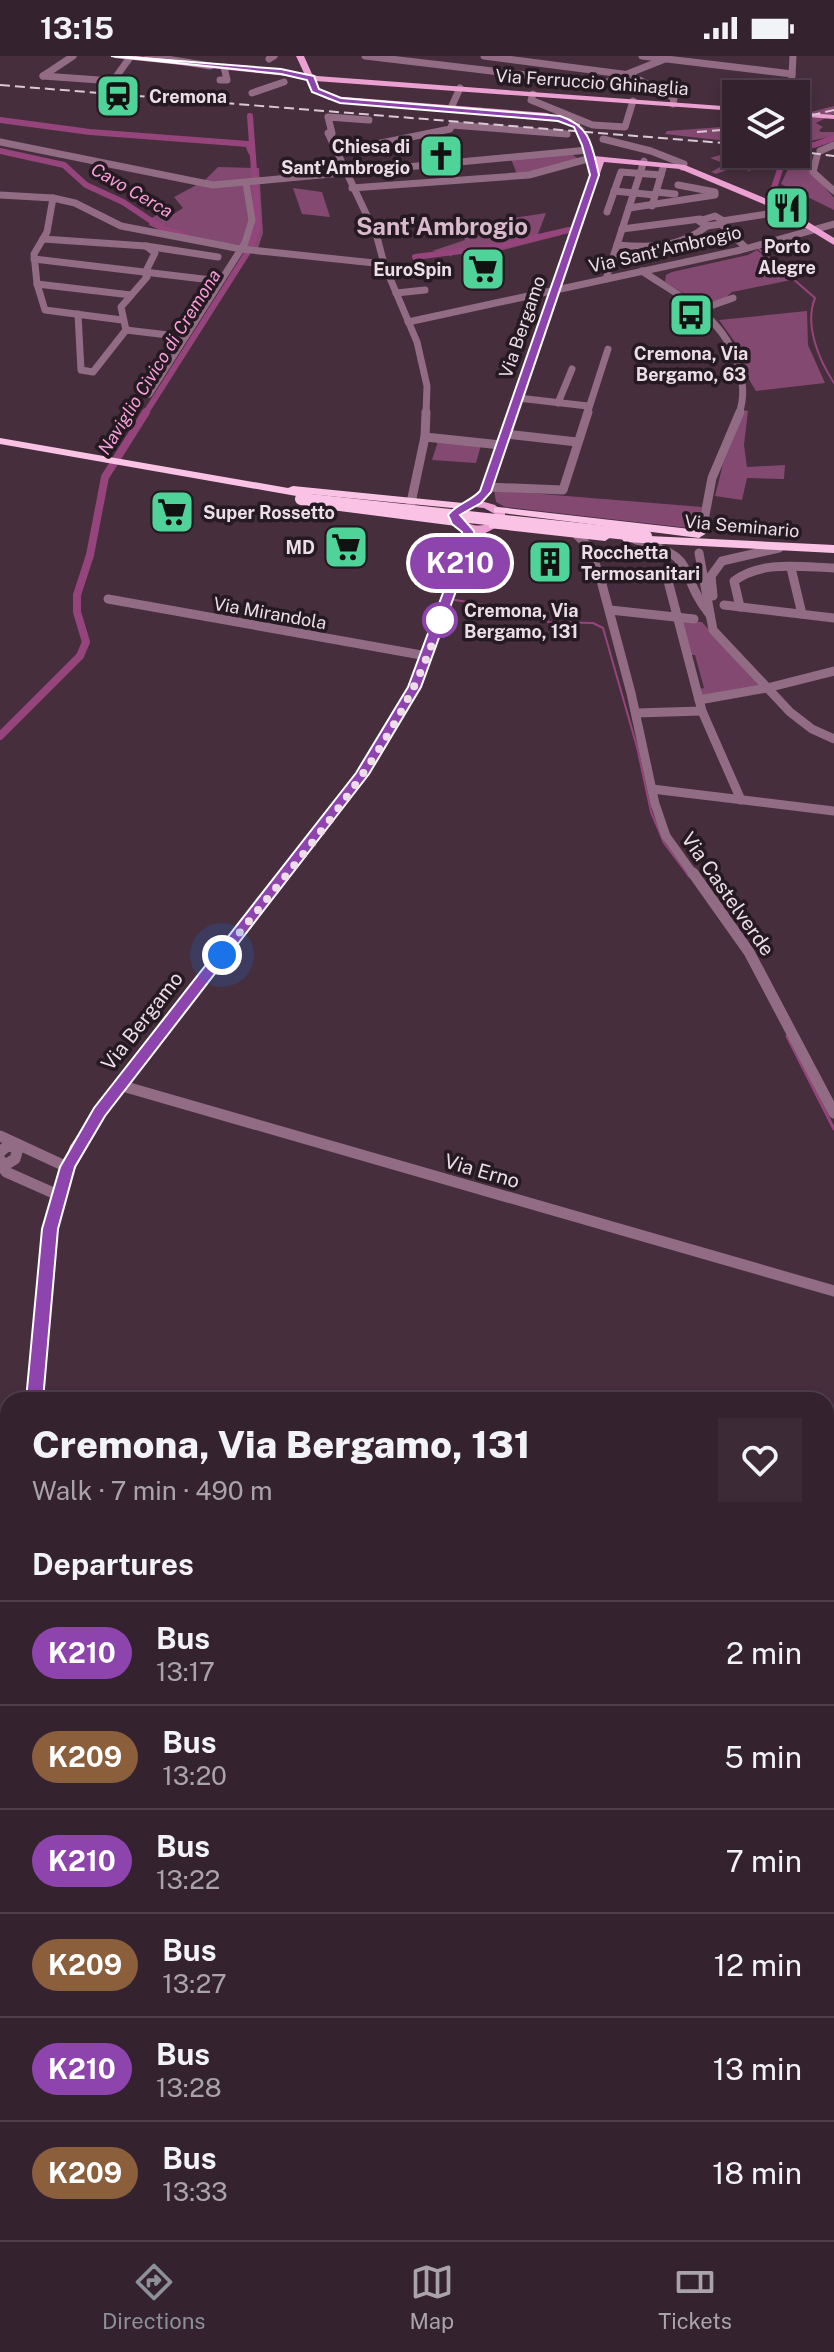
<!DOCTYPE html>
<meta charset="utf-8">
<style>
body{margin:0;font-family:"Public Sans",sans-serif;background:#3c2a36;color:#f1f3f6;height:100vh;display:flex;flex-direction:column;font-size:30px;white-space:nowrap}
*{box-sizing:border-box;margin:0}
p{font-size:26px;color:#a9a4aa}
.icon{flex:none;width:44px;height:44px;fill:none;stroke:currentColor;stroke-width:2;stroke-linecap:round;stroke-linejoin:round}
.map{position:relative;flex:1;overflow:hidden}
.side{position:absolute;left:0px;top:1336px;width:834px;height:848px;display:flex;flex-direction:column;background:#34222e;border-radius:24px 24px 0 0;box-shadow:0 4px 12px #0003,0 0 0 2px #4e3f4a}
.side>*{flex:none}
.badge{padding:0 16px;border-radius:26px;font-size:28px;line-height:52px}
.buttons{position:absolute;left:722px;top:24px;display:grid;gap:16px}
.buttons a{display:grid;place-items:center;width:88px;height:88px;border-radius:0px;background:#34222e;box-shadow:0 4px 12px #0003,0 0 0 2px #4e3f4a;font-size:40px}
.you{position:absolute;width:40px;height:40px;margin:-20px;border:6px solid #fff;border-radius:50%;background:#1a73e8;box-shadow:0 0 0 12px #1a73e833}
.map>.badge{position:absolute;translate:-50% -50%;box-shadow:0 0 0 4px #fff}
h2{padding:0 32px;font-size:30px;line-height:72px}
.round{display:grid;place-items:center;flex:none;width:84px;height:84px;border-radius:0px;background:#3c2a36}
.headline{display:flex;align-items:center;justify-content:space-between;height:136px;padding:0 32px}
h1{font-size:38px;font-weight:800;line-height:60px}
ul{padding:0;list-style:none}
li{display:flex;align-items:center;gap:24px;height:104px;padding:0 32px;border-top:2px solid #4e3f4a}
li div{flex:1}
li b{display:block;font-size:30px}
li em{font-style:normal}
li .badge{min-width:88px;font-weight:700;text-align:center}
.status{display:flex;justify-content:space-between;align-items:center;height:56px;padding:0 40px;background:#34222e;direction:ltr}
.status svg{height:22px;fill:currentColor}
.menu{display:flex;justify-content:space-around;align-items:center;height:112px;border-top:2px solid #4e3f4a;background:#34222e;font-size:22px;color:#a9a4aa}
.menu a{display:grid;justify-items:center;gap:4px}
.menu .on{color:#8c9099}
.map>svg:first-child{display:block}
.green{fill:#834970}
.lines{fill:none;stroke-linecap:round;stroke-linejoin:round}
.stream-far1{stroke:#96447c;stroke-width:2}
.stream{stroke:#96447c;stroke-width:3}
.canal-far1{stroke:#96447c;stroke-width:6}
.canal{stroke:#96447c;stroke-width:8}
.major-tunnel{stroke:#5f4856;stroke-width:8;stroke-dasharray:8 4;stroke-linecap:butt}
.minor-far2{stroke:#926c84;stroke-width:7}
.minor-far1{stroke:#926c84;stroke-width:9}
.minor{stroke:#926c84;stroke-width:11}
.major{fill:#eca0d1;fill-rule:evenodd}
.highway{fill:#fac3e6;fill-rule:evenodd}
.rail{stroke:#dac9d4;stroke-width:2;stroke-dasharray:10 5;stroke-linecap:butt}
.highway-bridge{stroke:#fac3e6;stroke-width:12}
.line{fill:#8e44ad;stroke:#fff;stroke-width:2}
.walk{stroke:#eddde7;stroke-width:8;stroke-dasharray:0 14.4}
.stop-dot{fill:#fff;stroke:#8e44ad;stroke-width:4}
.labels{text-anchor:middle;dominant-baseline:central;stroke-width:7;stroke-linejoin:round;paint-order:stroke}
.far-street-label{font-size:18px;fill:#eddde7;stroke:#251a21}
.far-poi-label{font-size:18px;font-weight:bold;fill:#eddde7;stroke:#251a21;text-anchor:start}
.far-water-label{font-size:18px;font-style:italic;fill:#f89fd9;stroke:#251a21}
.far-stop-label{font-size:18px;font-weight:bold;fill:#eddde7;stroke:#251a21;text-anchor:start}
.street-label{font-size:20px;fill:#eddde7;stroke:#251a21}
.far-district-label{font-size:24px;font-weight:bold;fill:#d8bacc;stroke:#251a21}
</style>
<div class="status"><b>13:15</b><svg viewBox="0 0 49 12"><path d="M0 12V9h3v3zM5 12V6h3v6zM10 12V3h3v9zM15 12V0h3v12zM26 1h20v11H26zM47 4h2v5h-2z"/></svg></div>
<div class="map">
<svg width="834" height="2184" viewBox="0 0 834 2184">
<rect width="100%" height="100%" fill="#462e3d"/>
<!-- green -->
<g class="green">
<path d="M834,50v8l-18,9 7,4 -4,3 2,2h13v4l-38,8v-28z"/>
<path d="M736,70v16l-71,-8 2,-3z"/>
<path d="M730,96l45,5 -2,7 37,6 24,28v12l-53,-26 7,-15 -24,-5 -15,7 -12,-5 -21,8 -5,-2 11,-6 1,-3 -13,-5z"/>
<path d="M572,98l6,5 -9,5 -52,10 -6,-15z"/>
<path d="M218,111l41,1 4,65 -5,15 -95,-16 -14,-7 1,-6 12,-7 10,3 11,-7 -9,-11 30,-16z"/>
<path d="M293,132l29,4 8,25 -28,-3z"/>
<path d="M546,157l-8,21 23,1 -58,15 -51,3 -1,4 -5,-5 -14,-1 33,-11 -4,-7 -34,-1 -2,-4 38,-6 4,9 14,-2 6,-7z"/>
<path d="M757,194l34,30 -59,12 -8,7 -23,5 -36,-22 1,-7 6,-3 76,-17z"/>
<path d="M807,255l1,34 17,38 -69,8 -9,-15 -10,-31 -18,-25z"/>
<path d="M745,354l3,1 -4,34 3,22 38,-2 -1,14 -37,-1 -5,22 -27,-4 8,-32z"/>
<path d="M438,385l43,4 -5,18 -44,-3z"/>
<path d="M494,434l208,17 -5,22 -192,-22 -9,-5z"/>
<path d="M680,564l22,2 58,65 -58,10 -2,-8 4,-1 -9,-33h-5z"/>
</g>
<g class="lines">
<!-- stream-far1 -->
<g class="stream-far1">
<path d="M759,193l56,49c-11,27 4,62 19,85"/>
<path d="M455,544l63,10 31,12 44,1 10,5 34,119 14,65 13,31 24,32"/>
</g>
<!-- stream -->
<g class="stream">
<path d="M687,817l2,3"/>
<path d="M787,980l47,93"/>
</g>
<!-- canal-far1 -->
<g class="canal-far1">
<path d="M0,64l90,12 158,12 3,8"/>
<path d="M796,89h18l20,-7"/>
<path d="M0,95l64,14 22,20 37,17 39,26 24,8"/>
<path d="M773,135l12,-37"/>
<path d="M415,201l85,-11 69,-16"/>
<path d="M145,358l106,-167 7,-22 -8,-109"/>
</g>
<!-- canal -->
<path class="canal" d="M0,680l80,-80 6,-14 -9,-30v-17l13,-40 15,-78 41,-65"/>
<!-- major-tunnel -->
<path class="major-tunnel" d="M577,70l10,10"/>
<!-- minor-far2 -->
<g class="minor-far2">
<path d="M148,0l62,10"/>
<path d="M365,0l237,28 63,-25"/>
<path d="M484,0l146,19 44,23 -1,6"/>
<path d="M642,0l150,18"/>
<path d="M269,3l5,-3"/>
<path d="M43,20l70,5 18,-25"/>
<path d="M43,20l30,-20"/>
<path d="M220,24h7l-3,-13"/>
<path d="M252,37l32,-11"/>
<path d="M533,38l-2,6 59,24"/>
<path d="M791,38l2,-38"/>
<path d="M451,52l9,-20"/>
<path d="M369,64l-41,-3 4,16h-4l49,104 7,27 33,78 10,44 -1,28"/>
<path d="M593,69l32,2 8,-26"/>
<path d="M603,83l48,12 33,13 -2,3"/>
<path d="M0,86l213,43 375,-35"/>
<path d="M820,95l14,-6"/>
<path d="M337,96l113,-23 2,-4 115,9"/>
<path d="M817,100l-4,16 21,19"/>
<path d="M352,132l177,-13 62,-17"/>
<path d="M614,135l41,4"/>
<path d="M656,136l19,2"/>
<path d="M0,139l53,3 22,5 46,23 120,23 143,15"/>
<path d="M53,142l-6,34 -13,22 3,30 8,26 77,10"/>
<path d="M652,150l11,-38"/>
<path d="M629,152l86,-13v-3l-37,-7"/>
<path d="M607,156l14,-40 40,3"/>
<path d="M715,160l7,4 -1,4 -14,2 -8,-5z"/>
<path d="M722,165l64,-10"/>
<path d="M721,168l25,24"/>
<path d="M622,173l78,-10"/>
<path d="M43,183l103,7 72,11"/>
<path d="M617,189c33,3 63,3 90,-19"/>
<path d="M34,203l186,22"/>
<path d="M642,215c40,27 81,45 96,94 5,17 7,31 1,49"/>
<path d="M606,223l38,-118"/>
<path d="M37,228l94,11"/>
<path d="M396,237l29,-3"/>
<path d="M699,254l34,-12"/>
<path d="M78,258l3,56 12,2 33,-42 -5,-23 26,-30 -2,-4 10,-20 -9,-7"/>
<path d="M408,266l333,-72 93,-26"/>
<path d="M126,274l59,7"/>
<path d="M149,338l96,-151 7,-23 -6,-37"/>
<path d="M518,342l70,8"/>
<path d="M558,347l14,-34"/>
<path d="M587,358l21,-65"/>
</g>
<!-- minor-far1 -->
<g class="minor-far1">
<path d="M505,378l72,8"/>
<path d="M425,381l76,8"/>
<path d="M487,431l76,3 25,-78"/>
<path d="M409,456l16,-75 1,-25"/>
<path d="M702,475l10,-53 28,-66"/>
<path d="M577,479l10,10 12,28 32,120 24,111 11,32 28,39"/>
<path d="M636,484c67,19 39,31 74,75"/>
<path d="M699,497l14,77 77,82 22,17 22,10"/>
<path d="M791,512l11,46"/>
<path d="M668,525l34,130 39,89"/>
<path d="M713,540l-2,-20 11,-15 57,-13"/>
<path d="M108,543l319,57"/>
<path d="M724,549l110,13"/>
<path d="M740,551l-6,-26c28,-21 67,-14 100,-13"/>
<path d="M610,554l84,9"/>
<path d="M699,644l68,-12 67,-17"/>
<path d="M636,657l66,-2"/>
<path d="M652,733l182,22"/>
</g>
<!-- minor -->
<g class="minor">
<path d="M693,817l56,79 85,161"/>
<path d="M119,1029l715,206"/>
<path d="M0,1080l67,31"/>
<path d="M0,1096l6,-5 13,-2 -4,14 -15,9"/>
<path d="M0,1103l6,13 52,23"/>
</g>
<!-- major -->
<g class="major">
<path d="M111,0h26l167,17 -8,-17h8l8,18 5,2 419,31v4l-421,-30 3,8 13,7 216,17 33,11v4h-3l-31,-11 -217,-17 -17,-8 -6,-14 -191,-20z"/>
<path d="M796,56l38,3v4l-38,-3z"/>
<path d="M580,78l7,2 7,20 91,9 94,39 55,34v7l-61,-37 -93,-39 -76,-7 -114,330 -9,9 14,4 10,8v7c-9,10 -21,12 -31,20l-54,147 -52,87 -234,301 -51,72 -23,65 -18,188h-16l20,-188 24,-66 54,-77 233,-297 51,-85 56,-148 -4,-11 -11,-10 6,-11 14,-5 11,-11 113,-322 -3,-2zM475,451l9,1 11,6v5c-13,10 -24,8 -36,-2l4,-6z"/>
<path d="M8,1621v90l-2,4 -6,2v-89l2,-4z"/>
</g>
<!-- highway -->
<g class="highway">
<path d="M0,382l288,50 5,-2 170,17 6,3 -6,3 -155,-15 -6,3 -302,-53z"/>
<path d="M320,447l136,15 6,4 -6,4 -140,-18v-4z"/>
<path d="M498,451l201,23 6,4 -6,4 -205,-26v-4z"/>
<path d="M493,466l112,11 6,4 -6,4 -116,-13v-4z"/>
<path d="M628,479l206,10v8l-210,-11 -2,-3z"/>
</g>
<!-- rail -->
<g class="rail">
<path d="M0,29l736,59"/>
<path d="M796,63l38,-9"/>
<path d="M697,76l39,-3"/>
<path d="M796,95l38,5"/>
</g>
<!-- highway-bridge -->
<path class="highway-bridge" d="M301,443l345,37"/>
</g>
<!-- line -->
<path class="line" d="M111,0h4l166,13 33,7 5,13 22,9 219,18c31,10 32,30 39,59l-108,317 -10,11 -21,12 14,16 1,8 -54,148 -52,87 -264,342 -30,51 -17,62 -15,171 -9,7 -8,-7 16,-171 18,-62 34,-59 262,-335 52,-86 55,-148 -1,-7 -10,-8 -4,-9c9,-12 22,-13 32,-24l110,-316 -8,-30 -8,-18 -16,-6 -218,-18 -28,-11 -5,-12 -26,-6z"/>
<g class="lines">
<!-- walk -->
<path class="walk" d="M222,899c80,-102 180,-208 218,-335"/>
</g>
<!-- icons -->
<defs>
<g id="station-square" transform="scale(2.3)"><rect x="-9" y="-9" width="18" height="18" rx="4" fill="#4fd399" stroke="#251a21"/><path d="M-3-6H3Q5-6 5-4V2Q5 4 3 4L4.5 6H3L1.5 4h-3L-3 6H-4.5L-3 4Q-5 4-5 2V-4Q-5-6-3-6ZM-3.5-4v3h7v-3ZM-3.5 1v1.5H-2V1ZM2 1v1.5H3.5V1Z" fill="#111"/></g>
<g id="church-square" transform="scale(2.3)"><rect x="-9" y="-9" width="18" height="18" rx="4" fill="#4fd399" stroke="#251a21"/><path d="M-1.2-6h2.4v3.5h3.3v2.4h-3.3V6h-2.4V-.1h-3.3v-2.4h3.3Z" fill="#111"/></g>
<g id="restaurant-square" transform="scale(2.3)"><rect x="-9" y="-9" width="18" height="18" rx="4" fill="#4fd399" stroke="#251a21"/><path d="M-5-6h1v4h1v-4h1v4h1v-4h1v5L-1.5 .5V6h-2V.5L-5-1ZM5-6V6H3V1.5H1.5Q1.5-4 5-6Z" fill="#111"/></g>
<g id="supermarket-square" transform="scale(2.3)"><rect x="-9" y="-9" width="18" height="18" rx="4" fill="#4fd399" stroke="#251a21"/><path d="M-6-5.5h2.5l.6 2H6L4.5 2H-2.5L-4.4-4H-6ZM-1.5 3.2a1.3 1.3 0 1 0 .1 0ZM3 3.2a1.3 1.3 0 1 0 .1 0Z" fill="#111"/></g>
<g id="bus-square" transform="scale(2.3)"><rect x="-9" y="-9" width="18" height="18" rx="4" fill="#4fd399" stroke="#251a21"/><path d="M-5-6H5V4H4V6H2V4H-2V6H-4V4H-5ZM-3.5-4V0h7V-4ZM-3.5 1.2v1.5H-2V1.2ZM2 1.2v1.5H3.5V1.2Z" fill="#111"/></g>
<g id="building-square" transform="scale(2.3)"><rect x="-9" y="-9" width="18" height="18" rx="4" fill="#4fd399" stroke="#251a21"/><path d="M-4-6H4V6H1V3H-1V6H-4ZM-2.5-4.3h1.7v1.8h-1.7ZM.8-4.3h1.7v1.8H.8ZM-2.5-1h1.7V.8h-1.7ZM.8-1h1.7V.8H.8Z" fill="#111"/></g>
</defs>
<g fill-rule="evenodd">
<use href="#station-square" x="118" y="40"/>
<use href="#church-square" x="441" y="100"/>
<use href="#restaurant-square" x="787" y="152"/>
<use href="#supermarket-square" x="483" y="213"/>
<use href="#bus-square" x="691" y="259"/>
<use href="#supermarket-square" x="172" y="456"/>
<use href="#supermarket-square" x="346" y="491"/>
<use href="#building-square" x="550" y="506"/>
</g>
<!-- markers -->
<circle class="stop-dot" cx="440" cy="564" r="16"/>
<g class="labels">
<!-- far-street labels -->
<g class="far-street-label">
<text transform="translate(592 26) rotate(4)">Via Ferruccio Ghinaglia</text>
<text transform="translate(665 193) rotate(-13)">Via Sant'Ambrogio</text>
<text transform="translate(522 271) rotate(-71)">Via Bergamo</text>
<text transform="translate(742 470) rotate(5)">Via Seminario</text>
<text transform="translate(270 557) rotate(10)">Via Mirandola</text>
</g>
<!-- far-poi labels -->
<g class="far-poi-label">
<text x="149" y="40">Cremona</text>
<text x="410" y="90" text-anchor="end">Chiesa di<tspan x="410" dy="21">Sant'Ambrogio</tspan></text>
<text x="787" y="190" text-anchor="middle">Porto<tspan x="787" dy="21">Alegre</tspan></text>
<text x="452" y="213" text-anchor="end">EuroSpin</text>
<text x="691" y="297" text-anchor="middle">Cremona, Via<tspan x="691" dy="21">Bergamo, 63</tspan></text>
<text x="203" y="456">Super Rossetto</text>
<text x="315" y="491" text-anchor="end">MD</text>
<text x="581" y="496">Rocchetta<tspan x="581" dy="21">Termosanitari</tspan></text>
</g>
<!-- far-water labels -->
<g class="far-water-label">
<text transform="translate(132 134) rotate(30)">Cavo Cerca</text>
<text transform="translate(159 306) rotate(-58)">Naviglio Civico di Cremona</text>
</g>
<!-- far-stop labels -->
<g class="far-stop-label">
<text x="464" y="554">Cremona, Via<tspan x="464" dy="21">Bergamo, 131</tspan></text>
</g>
<!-- street labels -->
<g class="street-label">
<text transform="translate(728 838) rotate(55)">Via Castelverde</text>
<text transform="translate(142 965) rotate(-52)">Via Bergamo</text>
<text transform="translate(482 1115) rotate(16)">Via Erno</text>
</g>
<!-- far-district labels -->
<g class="far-district-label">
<text x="442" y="170">Sant'Ambrogio</text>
</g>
</g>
</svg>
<div class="buttons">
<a><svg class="icon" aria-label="layers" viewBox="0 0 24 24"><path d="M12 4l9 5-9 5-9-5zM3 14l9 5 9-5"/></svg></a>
</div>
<div class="you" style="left:222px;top:899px"></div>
<b class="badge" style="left:460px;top:507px;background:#8e44ad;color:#fff">K210</b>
<section class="side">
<div class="headline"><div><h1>Cremona, Via Bergamo, 131</h1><p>Walk · 7 min · 490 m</p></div><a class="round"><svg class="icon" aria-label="heart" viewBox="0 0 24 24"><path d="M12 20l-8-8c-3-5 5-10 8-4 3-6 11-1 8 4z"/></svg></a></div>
<h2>Departures</h2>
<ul>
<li><span class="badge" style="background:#8e44ad;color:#fff">K210</span><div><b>Bus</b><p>13:17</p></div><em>2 min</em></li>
<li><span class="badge" style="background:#8b5e3c;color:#fff">K209</span><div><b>Bus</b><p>13:20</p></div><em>5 min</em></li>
<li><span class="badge" style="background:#8e44ad;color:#fff">K210</span><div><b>Bus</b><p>13:22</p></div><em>7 min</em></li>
<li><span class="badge" style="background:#8b5e3c;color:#fff">K209</span><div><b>Bus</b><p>13:27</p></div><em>12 min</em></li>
<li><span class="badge" style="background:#8e44ad;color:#fff">K210</span><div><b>Bus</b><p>13:28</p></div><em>13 min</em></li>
<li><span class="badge" style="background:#8b5e3c;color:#fff">K209</span><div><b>Bus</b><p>13:33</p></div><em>18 min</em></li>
</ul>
</section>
</div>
<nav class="menu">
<a class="on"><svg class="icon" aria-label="directions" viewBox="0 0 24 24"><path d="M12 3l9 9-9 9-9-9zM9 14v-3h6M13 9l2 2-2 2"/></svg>Directions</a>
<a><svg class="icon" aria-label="map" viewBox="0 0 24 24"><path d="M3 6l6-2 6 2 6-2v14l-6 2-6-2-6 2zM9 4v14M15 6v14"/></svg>Map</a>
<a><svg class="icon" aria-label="tickets" viewBox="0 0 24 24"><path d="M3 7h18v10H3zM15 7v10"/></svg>Tickets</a>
</nav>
